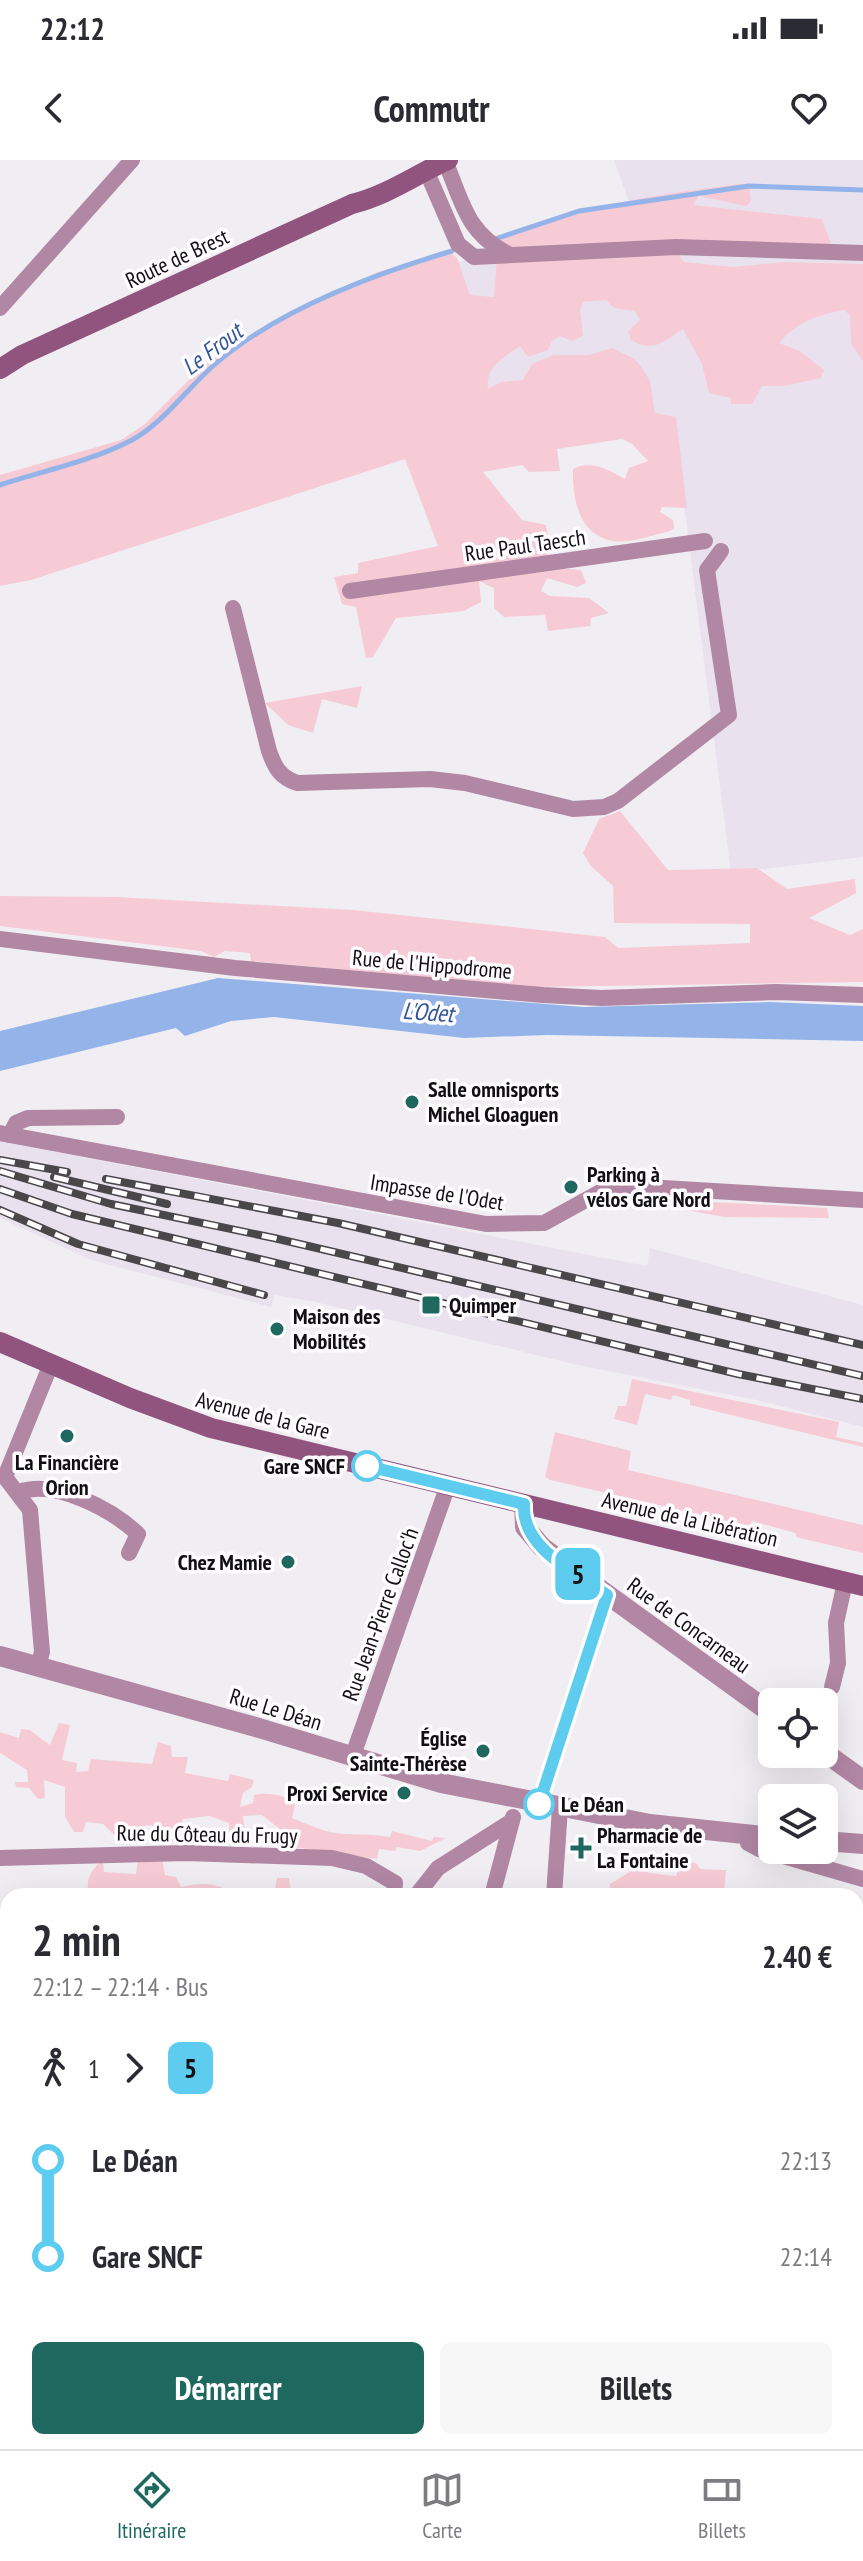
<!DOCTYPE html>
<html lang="fr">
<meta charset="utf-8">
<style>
body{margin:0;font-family:"PT Sans Narrow",sans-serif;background:#f7f7f7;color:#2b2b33;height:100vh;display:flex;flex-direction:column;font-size:30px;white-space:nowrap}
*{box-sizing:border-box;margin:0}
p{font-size:26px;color:#7c7c81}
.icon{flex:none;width:44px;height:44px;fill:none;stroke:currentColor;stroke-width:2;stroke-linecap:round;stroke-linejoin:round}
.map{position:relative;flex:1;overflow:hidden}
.details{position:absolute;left:0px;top:1728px;width:864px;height:562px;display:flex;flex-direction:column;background:#fff;border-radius:24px 24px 0 0;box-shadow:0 8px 32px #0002}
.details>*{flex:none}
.badge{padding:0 16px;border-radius:12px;font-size:28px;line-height:52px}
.buttons{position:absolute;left:758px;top:1528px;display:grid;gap:16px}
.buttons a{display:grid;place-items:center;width:80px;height:80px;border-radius:12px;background:#fff;box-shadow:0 8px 32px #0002;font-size:40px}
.map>.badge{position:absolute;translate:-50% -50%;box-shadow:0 0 0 4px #fff}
.legs{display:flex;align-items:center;gap:12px;height:88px;padding:0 32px;font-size:26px}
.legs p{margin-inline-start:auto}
.overview{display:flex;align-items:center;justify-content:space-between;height:136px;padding:0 32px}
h1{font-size:44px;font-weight:800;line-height:60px}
.primary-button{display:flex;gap:16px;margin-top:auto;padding:16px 32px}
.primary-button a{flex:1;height:92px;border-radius:12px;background:#1f685f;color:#fff;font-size:32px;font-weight:800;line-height:92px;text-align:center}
.primary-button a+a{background:#f7f7f7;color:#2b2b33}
ul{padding:0 32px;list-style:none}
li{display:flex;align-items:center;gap:28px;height:96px;font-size:30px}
li i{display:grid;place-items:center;width:12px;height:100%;margin:0 10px;background:currentColor}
li i::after{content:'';width:20px;height:20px;margin:-10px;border:6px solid;border-radius:50%;background:#fff}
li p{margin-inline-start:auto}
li:first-child i{background:linear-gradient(#0000 50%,currentColor 0)}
li:last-child i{background:linear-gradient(currentColor 50%,#0000 0)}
.status{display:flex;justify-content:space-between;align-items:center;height:56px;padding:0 40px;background:#fff;direction:ltr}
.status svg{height:22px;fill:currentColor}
header{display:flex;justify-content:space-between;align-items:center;height:104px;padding:0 32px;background:#fff;font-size:36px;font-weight:800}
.dock{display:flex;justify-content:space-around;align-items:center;height:112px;border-top:2px solid #e1e1e2;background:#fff;font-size:22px;color:#7c7c81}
.dock a{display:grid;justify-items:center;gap:4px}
.dock .on{color:#1f685f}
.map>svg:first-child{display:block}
.built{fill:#e9e2ee}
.green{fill:#f6cbd5}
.water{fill:#94b4e9}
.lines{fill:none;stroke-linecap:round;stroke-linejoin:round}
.stream{stroke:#94b4e9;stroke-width:5}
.minor{stroke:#b187a4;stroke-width:16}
.tertiary{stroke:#b187a4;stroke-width:20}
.secondary{stroke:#90547f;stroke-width:20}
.rail-casing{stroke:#49474a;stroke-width:8}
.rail{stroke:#fefcff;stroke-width:5;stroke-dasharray:15;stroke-linecap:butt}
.line-1-casing{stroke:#fff;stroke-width:18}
.line-1{stroke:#5dccef;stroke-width:12}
.poi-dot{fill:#1f685f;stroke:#fefcff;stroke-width:3}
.stop-1-dot{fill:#fff;stroke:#5dccef;stroke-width:4}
.labels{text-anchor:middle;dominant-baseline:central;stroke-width:7;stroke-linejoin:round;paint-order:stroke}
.street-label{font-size:22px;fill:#100f11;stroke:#fefcff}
.poi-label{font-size:22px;font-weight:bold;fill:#100f11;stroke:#fefcff;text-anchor:start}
.stop-label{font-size:22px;font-weight:bold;fill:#100f11;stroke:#fefcff;text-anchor:end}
.water-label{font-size:24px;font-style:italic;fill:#2f5696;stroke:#fefcff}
</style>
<div class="status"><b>22:12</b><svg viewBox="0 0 49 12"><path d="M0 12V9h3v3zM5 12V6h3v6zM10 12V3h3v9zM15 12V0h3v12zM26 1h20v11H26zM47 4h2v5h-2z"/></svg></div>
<header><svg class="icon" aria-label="back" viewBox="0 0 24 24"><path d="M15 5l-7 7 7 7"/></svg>Commutr<svg class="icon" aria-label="heart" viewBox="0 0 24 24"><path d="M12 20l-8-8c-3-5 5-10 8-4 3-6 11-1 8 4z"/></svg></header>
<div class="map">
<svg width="863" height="2289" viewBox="0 0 863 2289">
<rect width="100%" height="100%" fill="#f1eef3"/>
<!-- built -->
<g class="built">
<path d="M614,0h249v697l-132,16 -58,-455 -200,21 -19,-175 85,-34 91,-25z"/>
<path d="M0,981l647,125 3,-18 213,57v122l-107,-27 -174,-34 -271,-65 -36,-6 -4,12 -180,-47 -91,-42z"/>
<path d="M856,2127l7,8v100l-7,6z"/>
<path d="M583,2282h50l-2,7h-33z"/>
</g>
<!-- green -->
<g class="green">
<path d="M749,23l2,19 -5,4 -47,-10 -6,9 129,14 10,27 -100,-4 -59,4 11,16 49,5 51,-5 79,2v97l-12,-17 -1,-28 -5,-6c-26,4 -49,13 -66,33l21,8 24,19 -3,8 -38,8h-21l-10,18h-21v-6l-22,-5 -7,-29 -19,-35c-20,13 -30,24 -52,11l-3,-9 12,-11 -5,-9 -21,-3 -8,-8 -23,2 -3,8 3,26 -11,5 -12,-5 -8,5 -4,9 -20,7 -8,-11c-16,11 -35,21 -32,43l13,-7 22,-2 9,-16 21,-9h36l23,-7 23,11 7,9 8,13 5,32 21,4 11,91 -25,-1 -2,5 13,8 1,8 -4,3c-16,4 -42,13 -57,10 -35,-6 -41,-44 -40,-72 17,-10 36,1 52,10l4,-11 19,-7 -16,-17 -10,-5 -65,10 3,22 -31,1 -7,-7 -39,7 39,48 24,5 5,27 -6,5 11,11 25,2 5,13 -9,4 -30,-9 -6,13 9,5 39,2 20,15 -18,5 -1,8 -42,5 -3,-16 -41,2 -10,-9v-20l-15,-7 2,21 -17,9 -68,7 -23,39 -7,1 -10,-51 -14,-3 -8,-27 24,-4v-10l80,-17 -33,-87 -374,121 -31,6v-111l121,-35 24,-16 67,-67 73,-42 93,-43 71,-21 8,7 13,37 24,2 4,-52 6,-10c84,-31 156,-41 245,-52z"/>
<path d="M362,526l-5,22 -35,-9 -9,34 -25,-8 -23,-22z"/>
<path d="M620,651l48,59 89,-2 30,21 68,-10 1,14 -47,25 41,17 13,-6v53l-329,5 -283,-26 -1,-8 -25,-2 -11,6 -13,-6 -201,-25v-30l117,1 236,13 252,27 13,11 132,-5v-19l-136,-1 -1,-37 -22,-20 -8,-13 16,-34z"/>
<path d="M654,1039l173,9 2,10 -105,-1 -71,-13z"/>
<path d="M632,1219l207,43 -3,15 27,6v4l-173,-42v-5l-17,-5 -2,5 -26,-6 -8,31 -23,-6 4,-13h8z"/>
<path d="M555,1272l76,19 -3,19 235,55v28l-67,-16v-4l-44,-12 -2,5 -200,-46 -5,-3z"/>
<path d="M59,1563l11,2 -8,35 15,3 -1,9 12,-1 3,-12 61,5 6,-22 13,4 1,11h16l-3,16 43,8 2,-7 24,6 -2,7 -9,6 -3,14 13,-4 1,-8c14,-3 32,-1 41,10l-3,13c18,7 35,16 55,16 15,1 26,0 43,3l2,-6 40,10 2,-4 12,1 -26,13 -23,-4 -2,4 -16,-2 -2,10 -91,-13 -5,-16 -19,-15 -19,1 3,26h-16l-1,-19 -20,-7 -26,3 -2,6 -7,4 -1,13h-7l-14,-17 -16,2 -14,9 -8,-1 -11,-11 -17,-2 -3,10h-9l-9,-15v-30l-21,-7 1,18 -7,1 -9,-11 -13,-1 -1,-5h13l-1,-12 -27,-17v-21l19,6 2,-9 9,1 20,15z"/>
<path d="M162,1698l3,17 11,2 5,10c21,-4 37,-6 54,9h-145c-6,-13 1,-29 13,-35l1,11 32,2 2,-15z"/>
<path d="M688,1702l8,1 4,6 26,1 -2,21 16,5h-130v-12l31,-19 8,8 27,3 3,-8 8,-1z"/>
<path d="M277,1718h12l2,14 12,-4 5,8h-55l22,-7z"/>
<path d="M856,1762l7,2v153l-7,-27z"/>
<path d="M863,2242v47l-16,-3 -3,3 -34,-1 2,-6h44v-33z"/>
</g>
<!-- water -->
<path class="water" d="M218,818l366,29 186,-5 93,4v35l-315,-6 -84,3 -190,-21 -43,4 -46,15 -9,-8 -176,43v-40z"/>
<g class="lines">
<!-- stream -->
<g class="stream">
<path d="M498,78l81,-27 170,-25 114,4"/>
<path d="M0,325c43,-14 92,-24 132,-45 32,-18 54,-50 81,-74 62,-55 161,-92 239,-115"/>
</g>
<!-- minor -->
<g class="minor">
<path d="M445,1c18,42 21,72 65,94"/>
<path d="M426,10l32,74 16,13 202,-10 187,6"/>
<path d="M0,148l132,-148"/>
<path d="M350,431l355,-50"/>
<path d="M233,448l36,143c6,17 11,26 28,32l133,-4 35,4 108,26 31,-2 14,-6 111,-86 -22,-145 14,-19"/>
<path d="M0,779l235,29 308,27 58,3 175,-6 87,3"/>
<path d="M0,973l486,91 58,-1 69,-38 250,15"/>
<path d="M10,975l6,-12 12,-5 89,-1"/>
<path d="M19,1332c36,-13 92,17 119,42l-9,19"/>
<path d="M38,1507l4,-15 -12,-142 -25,-33 46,-113"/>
<path d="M832,1527l6,-24 -2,-40 9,-41"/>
<path d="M352,1598l96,-273"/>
<path d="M539,1644l68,-209"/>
<path d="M747,1675l1,8 11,6 104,30"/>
<path d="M0,1698l186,-5 146,5 34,8 29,17 -1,13"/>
<path d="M416,1736l22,-28 74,-47"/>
<path d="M492,1736l21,-79"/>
<path d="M554,1736l6,-88"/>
<path d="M0,1926l8,9"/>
<path d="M856,1971l7,-2"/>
<path d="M856,2089l7,7"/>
<path d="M0,2191l8,1"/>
<path d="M432,2282l5,7"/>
<path d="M742,2282l8,7"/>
<path d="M239,2289l4,-7"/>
<path d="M582,2289l3,-7"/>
</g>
<!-- tertiary -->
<g class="tertiary">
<path d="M524,1344l1,23 17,20 230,167"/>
<path d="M0,1496l259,72 182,55 209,41 122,13"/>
<path d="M824,1592l39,28"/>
<path d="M824,1681l39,3"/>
</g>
<!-- secondary -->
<g class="secondary">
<path d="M0,209l22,-14 330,-151c36,-9 63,-29 96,-44"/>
<path d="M0,1182l130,56 81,30 652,158"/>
</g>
<!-- rail casing -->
<g class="rail-casing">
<g id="rail">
<path d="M0,1000l67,12"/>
<path d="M0,1011l111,33 163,34 589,138"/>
<path d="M54,1017l113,27"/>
<path d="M106,1019l232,44 525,122"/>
<path d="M0,1029l72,25 666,160 125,25"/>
<path d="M0,1050l78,34 186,51"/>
</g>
</g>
<!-- rail -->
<use href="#rail" class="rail"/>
</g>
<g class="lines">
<!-- line-1 casing -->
<g class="line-1-casing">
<path id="line-1" d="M367,1306l157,38c-3,44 51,68 83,91l-68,209"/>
</g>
<!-- line-1 -->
<use href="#line-1" class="line-1"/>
</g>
<!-- markers -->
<g class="poi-dot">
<circle cx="412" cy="942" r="8"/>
<circle cx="571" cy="1027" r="8"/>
<rect x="421" y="1135" width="20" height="20" rx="4"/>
<circle cx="277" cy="1169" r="8"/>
<circle cx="67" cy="1276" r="8"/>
<circle cx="288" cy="1402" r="8"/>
<circle cx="483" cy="1591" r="8"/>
<circle cx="404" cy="1633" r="8"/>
<path d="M577 1676h8v8h8v8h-8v8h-8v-8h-8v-8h8z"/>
</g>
<g class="stop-1-dot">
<circle cx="367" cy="1306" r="14"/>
<circle cx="539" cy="1644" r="14"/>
</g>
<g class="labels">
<!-- street labels -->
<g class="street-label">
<text transform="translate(177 98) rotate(-25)">Route de Brest</text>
<text transform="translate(525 385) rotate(-8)">Rue Paul Taesch</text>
<text transform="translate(432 804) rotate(5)">Rue de l'Hippodrome</text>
<text transform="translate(437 1032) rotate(9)">Impasse de l'Odet</text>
<text transform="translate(263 1255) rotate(14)">Avenue de la Gare</text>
<text transform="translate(690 1359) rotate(13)">Avenue de la Libération</text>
<text transform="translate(380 1454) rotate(-70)">Rue Jean-Pierre Calloc'h</text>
<text transform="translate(689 1465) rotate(36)">Rue de Concarneau</text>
<text transform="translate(276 1549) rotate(17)">Rue Le Déan</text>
<text transform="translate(207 1674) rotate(1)">Rue du Côteau du Frugy</text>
</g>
<!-- poi labels -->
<g class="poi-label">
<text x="428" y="929">Salle omnisports<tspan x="428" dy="25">Michel Gloaguen</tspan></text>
<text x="587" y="1014">Parking à<tspan x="587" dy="25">vélos Gare Nord</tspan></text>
<text x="449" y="1145">Quimper</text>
<text x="293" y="1156">Maison des<tspan x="293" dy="25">Mobilités</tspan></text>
<text x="67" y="1302" text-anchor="middle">La Financière<tspan x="67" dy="25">Orion</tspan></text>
<text x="272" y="1402" text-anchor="end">Chez Mamie</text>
<text x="467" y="1578" text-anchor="end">Église<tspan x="467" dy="25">Sainte-Thérèse</tspan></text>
<text x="388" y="1633" text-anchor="end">Proxi Service</text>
<text x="597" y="1675">Pharmacie de<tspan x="597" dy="25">La Fontaine</tspan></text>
</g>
<!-- stop labels -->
<g class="stop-label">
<text x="345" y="1306">Gare SNCF</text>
<text x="561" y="1644" text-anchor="start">Le Déan</text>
</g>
<!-- water labels -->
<g class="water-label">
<text transform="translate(212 189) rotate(-37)">Le Frout</text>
<text transform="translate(428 852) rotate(4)">L'Odet</text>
</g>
</g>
</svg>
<div class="buttons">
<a><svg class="icon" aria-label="locate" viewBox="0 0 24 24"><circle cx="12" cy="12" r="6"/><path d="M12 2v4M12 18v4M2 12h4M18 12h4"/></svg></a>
<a><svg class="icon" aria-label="layers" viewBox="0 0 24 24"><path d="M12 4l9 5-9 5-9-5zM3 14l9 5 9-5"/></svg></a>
</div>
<b class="badge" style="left:578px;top:1414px;background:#5dccef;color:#111">5</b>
<section class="details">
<div class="overview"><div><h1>2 min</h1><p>22:12 – 22:14 · Bus</p></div><b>2.40 €</b></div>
<div class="legs"><svg class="icon" aria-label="walk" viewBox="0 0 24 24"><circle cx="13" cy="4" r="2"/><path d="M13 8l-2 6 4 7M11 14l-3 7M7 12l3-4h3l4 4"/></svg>1<svg class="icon" aria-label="forward" viewBox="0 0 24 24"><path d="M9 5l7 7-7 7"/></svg><b class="badge" style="background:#5dccef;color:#111">5</b></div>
<ul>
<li><i style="color:#5dccef"></i><b>Le Déan</b><p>22:13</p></li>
<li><i style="color:#5dccef"></i><b>Gare SNCF</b><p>22:14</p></li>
</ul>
<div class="primary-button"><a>Démarrer</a><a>Billets</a></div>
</section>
</div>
<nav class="dock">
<a class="on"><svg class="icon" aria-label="directions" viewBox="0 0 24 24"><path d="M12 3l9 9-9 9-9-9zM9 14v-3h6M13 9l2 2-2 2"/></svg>Itinéraire</a>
<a><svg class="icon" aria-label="map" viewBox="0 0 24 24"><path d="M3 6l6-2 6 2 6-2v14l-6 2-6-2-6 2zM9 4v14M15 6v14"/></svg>Carte</a>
<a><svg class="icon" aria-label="tickets" viewBox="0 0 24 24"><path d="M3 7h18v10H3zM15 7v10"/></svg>Billets</a>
</nav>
